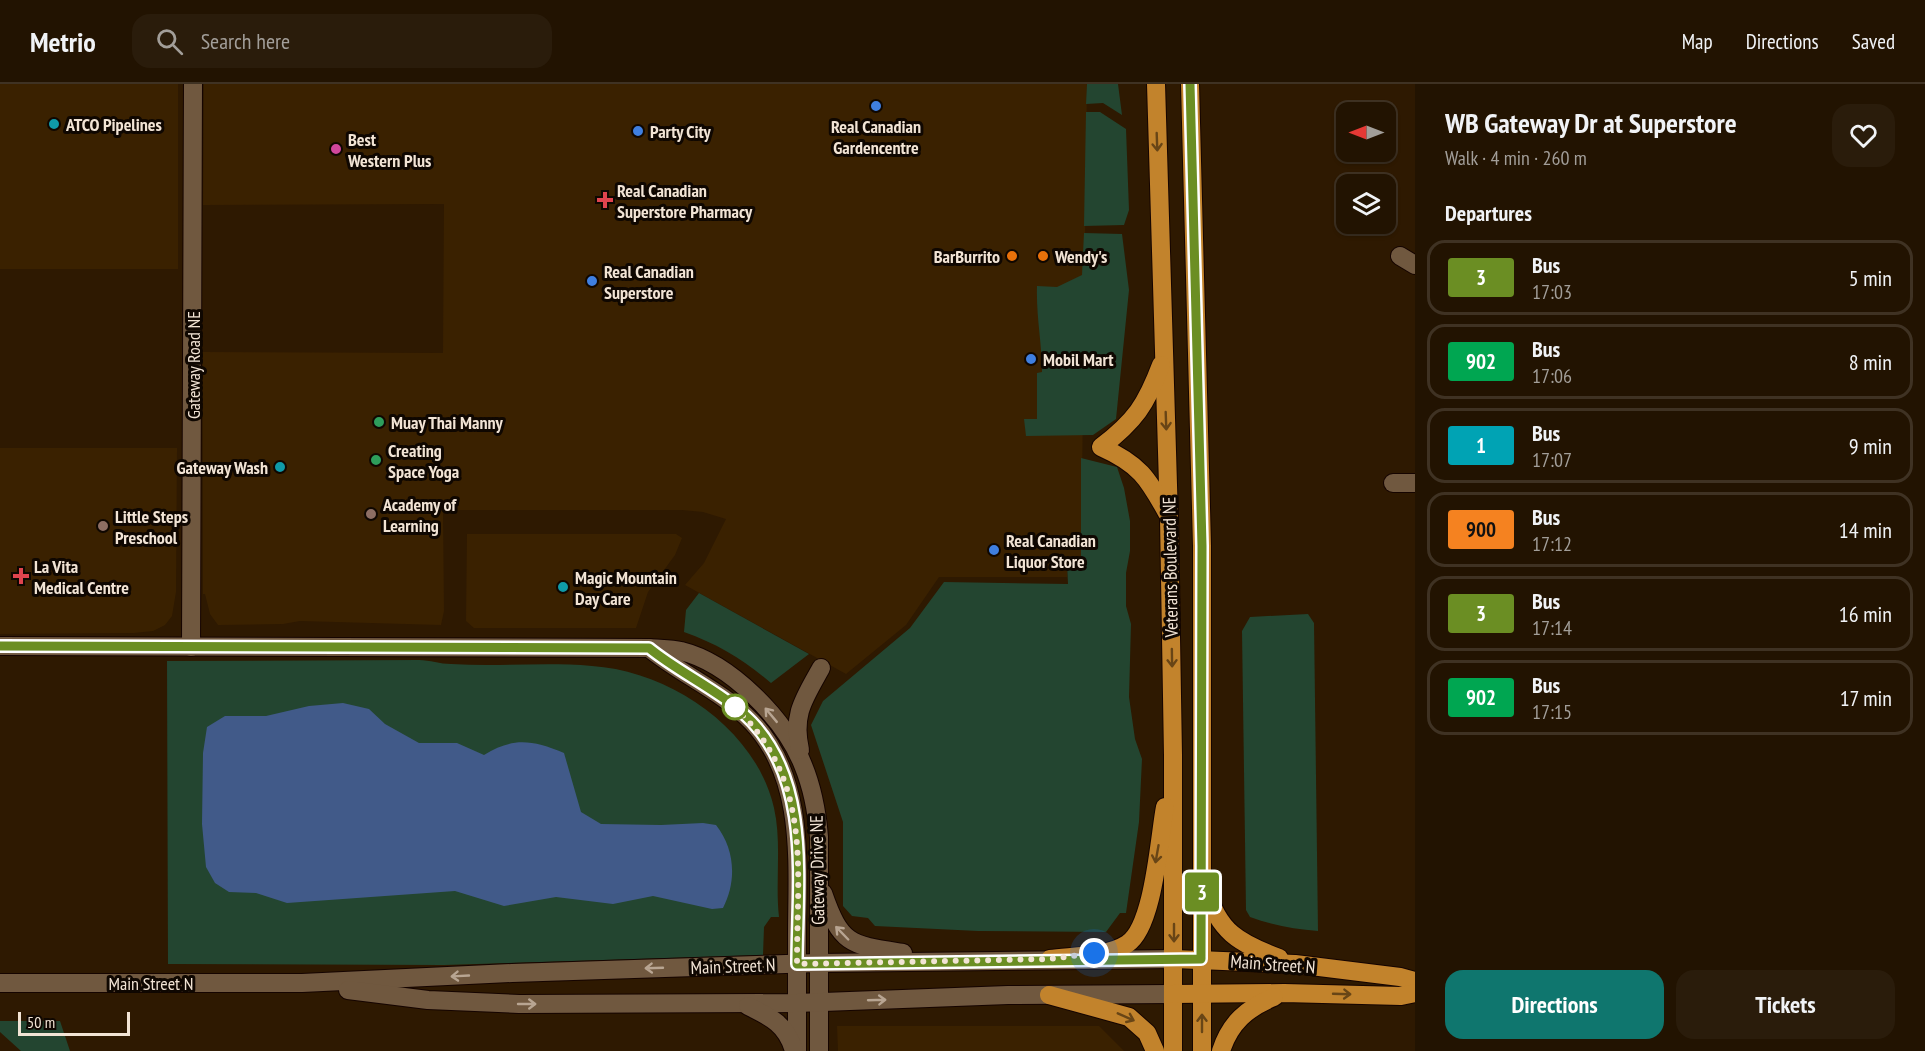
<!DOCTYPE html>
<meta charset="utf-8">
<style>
body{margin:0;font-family:"PT Sans Narrow",sans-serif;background:#2a1c0b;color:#f1f3f6;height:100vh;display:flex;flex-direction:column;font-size:22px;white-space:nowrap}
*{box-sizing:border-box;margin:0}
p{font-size:20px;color:#a29e99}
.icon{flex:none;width:33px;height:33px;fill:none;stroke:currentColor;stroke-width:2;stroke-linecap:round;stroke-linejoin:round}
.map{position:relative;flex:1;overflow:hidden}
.drawer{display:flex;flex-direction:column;background:#221301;width:510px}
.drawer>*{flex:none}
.badge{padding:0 12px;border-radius:4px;font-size:21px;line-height:39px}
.needle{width:39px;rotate:270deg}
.fabs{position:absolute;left:1336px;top:18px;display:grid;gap:12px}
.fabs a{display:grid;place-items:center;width:60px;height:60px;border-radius:12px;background:#221301;box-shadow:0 2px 4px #0004,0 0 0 2px #3f3223;font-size:30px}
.scale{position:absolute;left:18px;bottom:15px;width:112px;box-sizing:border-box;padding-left:6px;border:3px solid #f2e4d5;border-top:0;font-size:16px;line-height:21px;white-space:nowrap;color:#f2e4d5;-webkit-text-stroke:4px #0f0701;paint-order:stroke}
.you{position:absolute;width:30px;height:30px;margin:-15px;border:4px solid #fff;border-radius:50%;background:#1a73e8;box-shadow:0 0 0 9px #1a73e833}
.map>.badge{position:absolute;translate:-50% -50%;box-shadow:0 0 0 3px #fff}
h2{padding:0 30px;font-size:22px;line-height:54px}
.round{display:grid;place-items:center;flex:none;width:63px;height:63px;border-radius:18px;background:#2a1c0b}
.summary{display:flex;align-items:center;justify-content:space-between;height:102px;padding:0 30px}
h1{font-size:28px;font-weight:600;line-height:45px}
.primary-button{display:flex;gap:12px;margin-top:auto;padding:12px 30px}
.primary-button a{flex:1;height:69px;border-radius:18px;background:#0f766e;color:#fff;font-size:24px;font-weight:600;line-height:69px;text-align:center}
.primary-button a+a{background:#2a1c0b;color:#f1f3f6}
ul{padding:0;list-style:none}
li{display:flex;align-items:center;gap:18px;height:75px;margin:0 12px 9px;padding:0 18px;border:3px solid #3f3223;border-radius:18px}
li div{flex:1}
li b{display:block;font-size:22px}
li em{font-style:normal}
li .badge{min-width:66px;font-weight:700;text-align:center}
header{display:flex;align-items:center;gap:36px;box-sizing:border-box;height:84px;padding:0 30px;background:#221301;border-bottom:2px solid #3f3223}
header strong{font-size:28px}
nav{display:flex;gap:33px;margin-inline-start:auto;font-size:21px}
.search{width:420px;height:54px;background:#2a1c0b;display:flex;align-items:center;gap:15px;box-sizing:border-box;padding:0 21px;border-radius:18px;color:#a29e99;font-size:22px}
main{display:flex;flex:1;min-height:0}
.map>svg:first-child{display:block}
.built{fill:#3a2100}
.green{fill:#234530}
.water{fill:#415a89}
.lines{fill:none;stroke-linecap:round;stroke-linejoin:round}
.minor-casing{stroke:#150400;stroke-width:20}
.major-casing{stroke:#150400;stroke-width:20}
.minor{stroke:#70583f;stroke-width:18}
.major{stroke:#c2832c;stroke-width:18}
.oneway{stroke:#684516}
.oneway2{stroke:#b8a592}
.line-casing{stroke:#fff;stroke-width:14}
.line{stroke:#6b8e23;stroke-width:9}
.walk{stroke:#f2e4d5;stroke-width:6;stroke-dasharray:0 10.8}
.shop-dot{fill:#3f7fe0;stroke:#0f0701;stroke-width:2}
.culture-dot{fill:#0f9aa8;stroke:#0f0701;stroke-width:2}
.hotel-dot{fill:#d1479c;stroke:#0f0701;stroke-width:2}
.health-dot{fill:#e0444e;stroke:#0f0701;stroke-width:2}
.food-dot{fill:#e8710a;stroke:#0f0701;stroke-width:2}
.leisure-dot{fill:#2e9e5b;stroke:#0f0701;stroke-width:2}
.education-dot{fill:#8d6e63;stroke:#0f0701;stroke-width:2}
.stop-dot{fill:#fff;stroke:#6b8e23;stroke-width:3}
.labels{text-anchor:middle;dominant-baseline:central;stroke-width:6;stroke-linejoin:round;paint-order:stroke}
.poi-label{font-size:18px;font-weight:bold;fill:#f2e4d5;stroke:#0f0701;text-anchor:start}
.street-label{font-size:18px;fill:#f2e4d5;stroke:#0f0701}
</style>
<header>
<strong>Metrio</strong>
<div class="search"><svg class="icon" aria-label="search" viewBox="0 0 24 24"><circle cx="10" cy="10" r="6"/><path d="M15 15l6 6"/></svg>Search here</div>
<nav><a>Map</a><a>Directions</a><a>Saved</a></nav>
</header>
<main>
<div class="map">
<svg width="1415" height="967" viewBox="0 0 1415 967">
<rect width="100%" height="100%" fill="#2e1901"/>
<!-- built -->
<g class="built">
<rect x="0" y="0" width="178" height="185"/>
<path d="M204,0h883l-6,480h-14v13h-128l-33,48 -60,49 -161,-89 19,-22 22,-44 -23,-7 -21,-2h-239l1,101 -3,14 -141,-4 -17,3 -65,1 -8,-11 -5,-20h-2v-242l240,1 1,-149 -241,1z"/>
<path d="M0,364h177l-1,144 -4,24 -7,9 -12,6 -19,2 -134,1z"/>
<path d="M467,450h209l6,4 -7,17 -27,37 -12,36h-162l-8,-7z"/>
<path d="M837,942h262l25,25h-286z"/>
</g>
<!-- green -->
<g class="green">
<path d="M1087,0h31l4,31 -19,-12 -17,1z"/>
<path d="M1086,28h14l26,17 3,81 -5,15 -40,1z"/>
<path d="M1084,149l38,1 7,56 -13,129 -23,16 -67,1 -2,-17h13v-46l5,-1c0,-29 -6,-55 -5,-86l20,1 25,-12z"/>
<path d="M1081,374l36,9 7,21 6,33v30l-4,22v33l5,18 -2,73 6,42 7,20 -3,63 -13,91h-6l-14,19 -128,-1 -103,-5 -7,-8 -16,-2 -9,-10v-84l-32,-97 12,-24 87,-73 34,-46 124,2 -1,-20h14z"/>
<path d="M699,509l110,61 -38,29c-27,-23 -53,-39 -87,-51l2,-22z"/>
<path d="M1308,530l6,9 4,308c-24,-2 -46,-6 -68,-14l-4,-7 -4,-279 8,-14z"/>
<path d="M419,576c11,0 21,4 32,4 47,3 94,-2 141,2 78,5 164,63 182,142 8,35 1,73 5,109h-8l-7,10 -1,28 -319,10 -276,-1 -1,-303z"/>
<path d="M0,937h60l10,30h-49l-21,-19z"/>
</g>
<!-- water -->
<path class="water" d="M343,619l26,6 16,15 34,19h38l27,12c29,-18 48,-15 80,-2l17,59 20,12 60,1 42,-2 13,2c19,24 21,56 7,83l-11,1 -59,-13 -40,8 -57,-7 -52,9 -49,-15 -168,12 -31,-10 -27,-1 -14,-9 -9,-16 -4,-43 1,-71 4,-26 18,-11h41l43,-10z"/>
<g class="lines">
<!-- minor casing -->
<g class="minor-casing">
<g id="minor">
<path d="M1400,172l15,9"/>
<path d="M1393,399h22"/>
<path d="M0,562l649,2c10,1 22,1 32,3 49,12 104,68 122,114 10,24 14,48 16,72v214"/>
<path d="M191,563l2,-563"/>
<path d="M649,564c33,27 73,43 103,74 54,57 45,143 45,214 0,39 0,77 0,115"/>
<path d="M800,666c-8,-36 4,-51 21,-82"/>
<path d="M823,809c18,52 27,52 80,60"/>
<path d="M0,899h302l210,-10 306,-10 356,-4"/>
<path d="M348,906l80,10 91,4 278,-1 211,-8 165,-1"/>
<path d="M748,922c23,11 39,19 46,45"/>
</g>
</g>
<!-- major casing -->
<g class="major-casing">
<g id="major">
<path d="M1156,0l13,434 4,237v296"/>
<path d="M1190,0l12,462v505"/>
<path d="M1161,281c-15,40 -26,56 -60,82 38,17 47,31 66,66"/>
<path d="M1206,804c12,44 33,55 73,70"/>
<path d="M1050,875c23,-3 57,-2 77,-15 27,-17 32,-106 38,-137"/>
<path d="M1174,875l121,5 105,13 15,4"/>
<path d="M1173,910l111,-1 117,3 14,-3"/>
<path d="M1049,911l80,22 18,16 8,18"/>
<path d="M1221,967c9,-28 26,-43 53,-54"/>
</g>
</g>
<!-- minor -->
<use href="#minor" class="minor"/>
<!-- major -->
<use href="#major" class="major"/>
</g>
<!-- one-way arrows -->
<defs><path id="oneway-shaft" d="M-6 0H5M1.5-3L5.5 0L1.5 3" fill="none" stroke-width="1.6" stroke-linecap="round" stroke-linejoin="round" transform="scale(1.5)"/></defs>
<g class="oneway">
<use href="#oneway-shaft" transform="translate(1157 58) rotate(88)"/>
<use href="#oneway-shaft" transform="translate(1166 337) rotate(88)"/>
<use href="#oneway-shaft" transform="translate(1172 574) rotate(89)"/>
<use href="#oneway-shaft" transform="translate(1157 770) rotate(100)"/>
<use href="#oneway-shaft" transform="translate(1174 849) rotate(90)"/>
<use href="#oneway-shaft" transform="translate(1342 910) rotate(2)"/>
<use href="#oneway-shaft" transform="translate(1126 933) rotate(24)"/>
<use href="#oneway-shaft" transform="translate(1202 939) rotate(-90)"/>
</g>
<g class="oneway2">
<use href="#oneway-shaft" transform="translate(771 631) rotate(-130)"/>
<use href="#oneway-shaft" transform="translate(842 849) rotate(-134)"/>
<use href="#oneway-shaft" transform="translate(654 884) rotate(178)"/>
<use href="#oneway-shaft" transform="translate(460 892) rotate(177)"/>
<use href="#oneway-shaft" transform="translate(877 916) rotate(-2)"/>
<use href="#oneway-shaft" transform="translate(527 920)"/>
</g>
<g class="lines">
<!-- line casing -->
<g class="line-casing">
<path id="line" d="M0,562l649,2c33,27 73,43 103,74 60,63 45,164 45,242l404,-5 1,-413 -12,-462"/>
</g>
<!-- line -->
<use href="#line" class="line"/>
<!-- walk -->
<path class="walk" d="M735,623l-4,-3c82,73 66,161 66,260l253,-5 44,-6"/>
</g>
<!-- markers -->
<g class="shop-dot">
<circle cx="876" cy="22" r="6"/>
<circle cx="638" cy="47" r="6"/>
<circle cx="592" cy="197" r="6"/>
<circle cx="1031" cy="275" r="6"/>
<circle cx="994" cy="466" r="6"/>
</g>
<g class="culture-dot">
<circle cx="54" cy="40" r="6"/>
<circle cx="280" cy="383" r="6"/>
<circle cx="563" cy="503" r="6"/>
</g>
<circle class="hotel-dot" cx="336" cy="65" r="6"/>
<g class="health-dot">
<path d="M602 107h6v6h6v6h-6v6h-6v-6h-6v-6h6z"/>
<path d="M18 483h6v6h6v6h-6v6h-6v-6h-6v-6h6z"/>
</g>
<g class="food-dot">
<circle cx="1012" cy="172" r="6"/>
<circle cx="1043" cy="172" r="6"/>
</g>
<g class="leisure-dot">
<circle cx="379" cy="338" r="6"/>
<circle cx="376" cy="376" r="6"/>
</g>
<g class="education-dot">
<circle cx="371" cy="430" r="6"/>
<circle cx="103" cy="442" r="6"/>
</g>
<circle class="stop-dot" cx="735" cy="623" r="12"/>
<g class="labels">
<!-- poi labels -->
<g class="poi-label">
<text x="66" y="40">ATCO Pipelines</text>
<text x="876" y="42" text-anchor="middle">Real Canadian<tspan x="876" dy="21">Gardencentre</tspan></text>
<text x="650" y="47">Party City</text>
<text x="348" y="55">Best<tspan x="348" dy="21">Western Plus</tspan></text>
<text x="617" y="106">Real Canadian<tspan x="617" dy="21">Superstore Pharmacy</tspan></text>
<text x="1000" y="172" text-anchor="end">BarBurrito</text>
<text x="1055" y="172">Wendy's</text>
<text x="604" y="187">Real Canadian<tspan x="604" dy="21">Superstore</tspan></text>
<text x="1043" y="275">Mobil Mart</text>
<text x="391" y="338">Muay Thai Manny</text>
<text x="388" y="366">Creating<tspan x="388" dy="21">Space Yoga</tspan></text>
<text x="268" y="383" text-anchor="end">Gateway Wash</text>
<text x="383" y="420">Academy of<tspan x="383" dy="21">Learning</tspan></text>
<text x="115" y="432">Little Steps<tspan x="115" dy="21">Preschool</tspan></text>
<text x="1006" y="456">Real Canadian<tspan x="1006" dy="21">Liquor Store</tspan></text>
<text x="34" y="482">La Vita<tspan x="34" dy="21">Medical Centre</tspan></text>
<text x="575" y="493">Magic Mountain<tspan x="575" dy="21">Day Care</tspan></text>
</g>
<!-- street labels -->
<g class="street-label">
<text transform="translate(193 281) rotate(-90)">Gateway Road NE</text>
<text transform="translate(1170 483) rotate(-91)">Veterans Boulevard NE</text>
<text transform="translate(817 786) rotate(-91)">Gateway Drive NE</text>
<text transform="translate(1273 880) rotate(4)">Main Street N</text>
<text transform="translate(733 882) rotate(-2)">Main Street N</text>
<text x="151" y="899">Main Street N</text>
</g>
</g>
</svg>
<div class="fabs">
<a><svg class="needle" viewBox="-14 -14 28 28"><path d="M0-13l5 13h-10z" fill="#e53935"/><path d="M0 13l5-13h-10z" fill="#a29e99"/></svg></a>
<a><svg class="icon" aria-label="layers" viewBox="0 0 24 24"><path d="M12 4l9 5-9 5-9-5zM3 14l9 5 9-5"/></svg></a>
</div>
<div class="scale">50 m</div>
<div class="you" style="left:1094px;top:869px"></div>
<b class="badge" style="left:1202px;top:808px;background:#6b8e23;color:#fff">3</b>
</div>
<section class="drawer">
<div class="summary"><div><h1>WB Gateway Dr at Superstore</h1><p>Walk · 4 min · 260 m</p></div><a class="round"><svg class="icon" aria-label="heart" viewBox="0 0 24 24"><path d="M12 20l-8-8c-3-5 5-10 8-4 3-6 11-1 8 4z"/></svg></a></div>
<h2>Departures</h2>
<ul>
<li><span class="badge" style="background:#6b8e23;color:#fff">3</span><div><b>Bus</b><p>17:03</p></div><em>5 min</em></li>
<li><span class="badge" style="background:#00a651;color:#fff">902</span><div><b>Bus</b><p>17:06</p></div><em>8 min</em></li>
<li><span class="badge" style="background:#00a3b4;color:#fff">1</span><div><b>Bus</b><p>17:07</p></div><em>9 min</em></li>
<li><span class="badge" style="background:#f58220;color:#111">900</span><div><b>Bus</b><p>17:12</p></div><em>14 min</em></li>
<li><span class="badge" style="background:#6b8e23;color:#fff">3</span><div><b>Bus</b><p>17:14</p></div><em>16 min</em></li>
<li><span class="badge" style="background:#00a651;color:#fff">902</span><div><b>Bus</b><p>17:15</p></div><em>17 min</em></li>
</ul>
<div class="primary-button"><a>Directions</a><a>Tickets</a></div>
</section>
</main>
